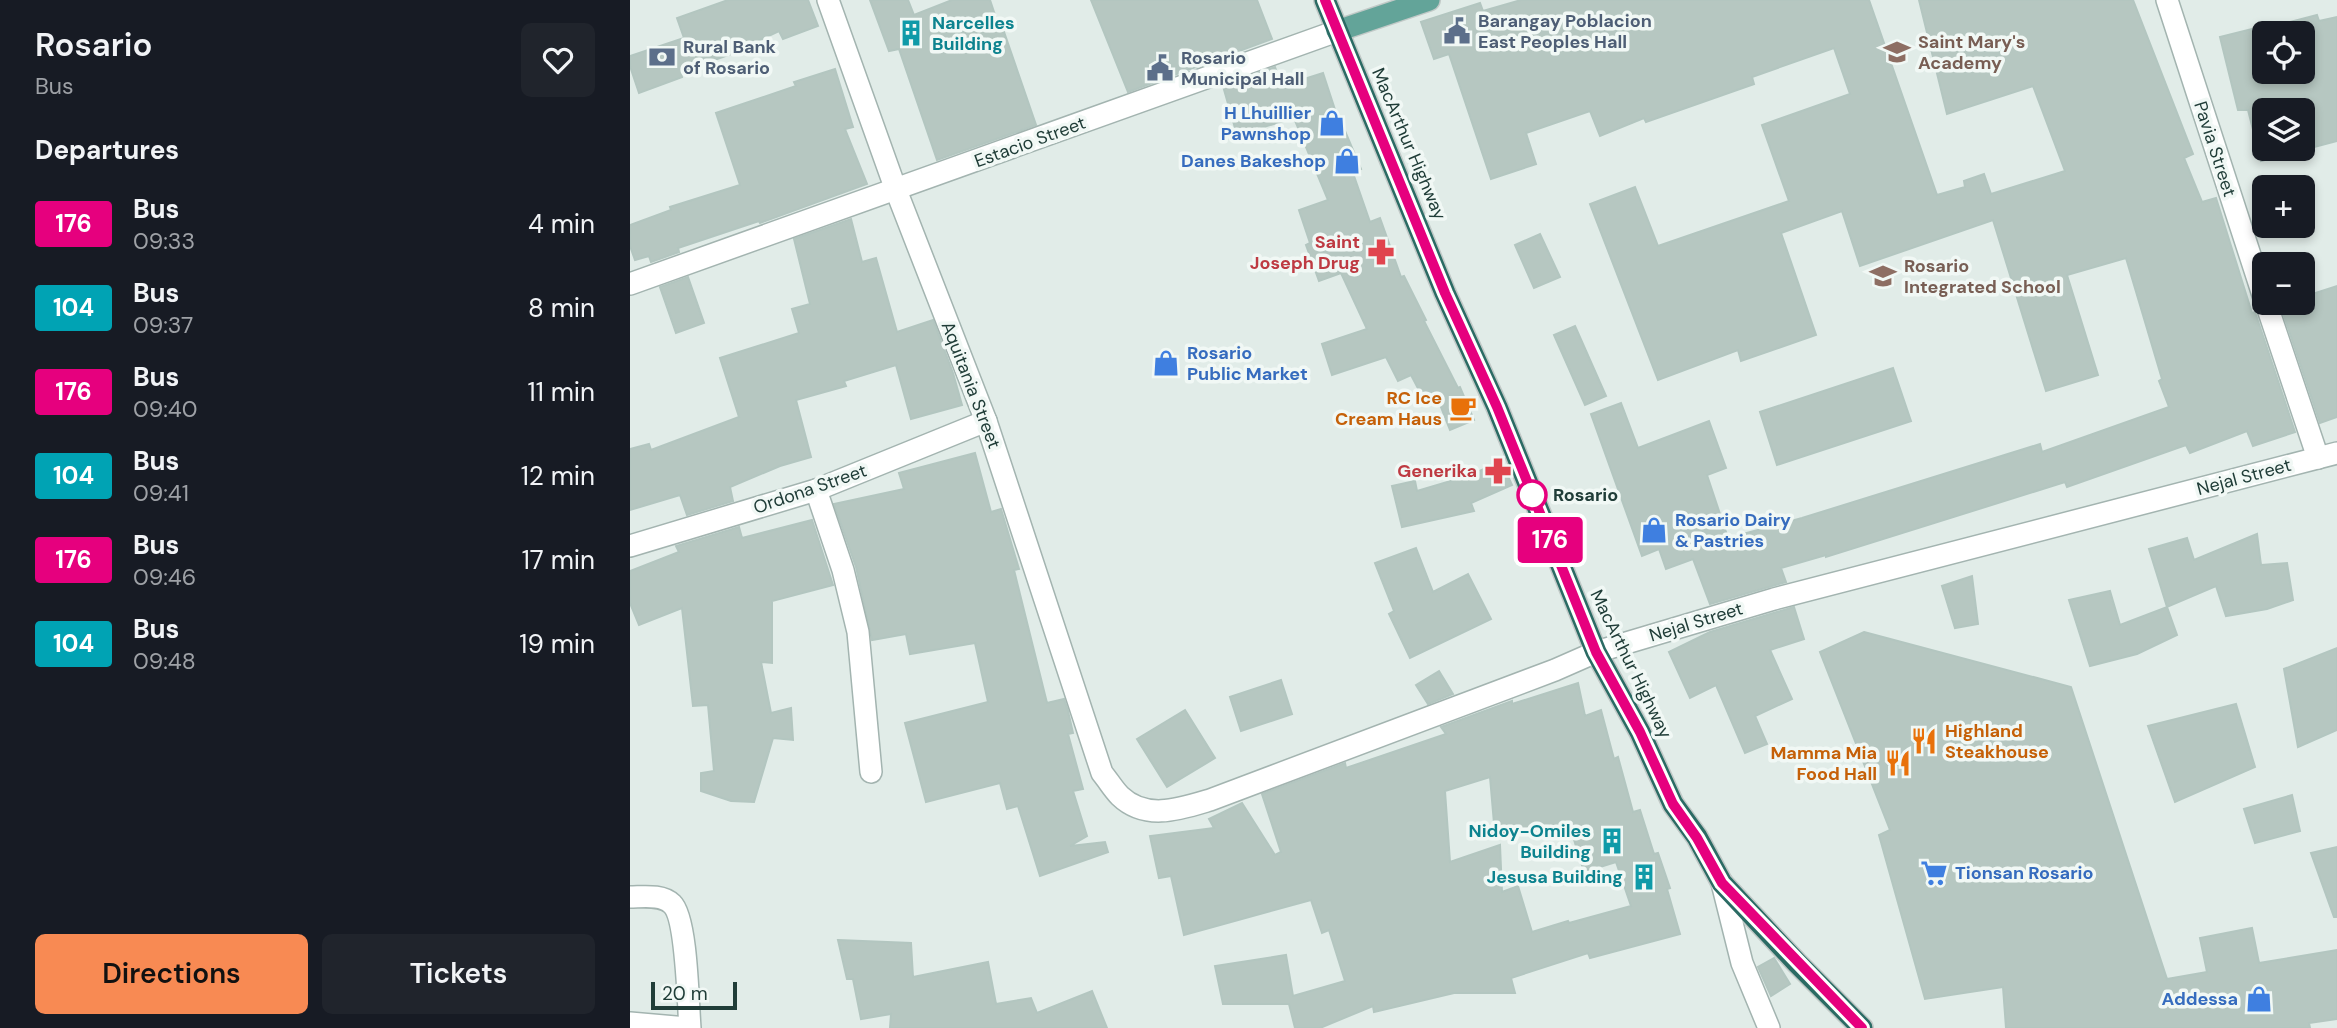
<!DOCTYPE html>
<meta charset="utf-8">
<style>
body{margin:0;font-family:"DM Sans",sans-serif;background:#20242c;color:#f1f3f6;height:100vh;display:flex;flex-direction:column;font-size:26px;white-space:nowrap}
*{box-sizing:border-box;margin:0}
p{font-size:23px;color:#9ea1a6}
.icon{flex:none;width:38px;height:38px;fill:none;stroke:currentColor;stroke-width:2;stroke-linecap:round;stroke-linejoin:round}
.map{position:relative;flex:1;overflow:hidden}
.panel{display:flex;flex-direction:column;background:#171b24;width:630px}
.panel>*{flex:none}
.badge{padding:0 14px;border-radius:5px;font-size:24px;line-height:46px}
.controls{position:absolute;left:1622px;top:21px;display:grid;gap:14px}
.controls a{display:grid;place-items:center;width:63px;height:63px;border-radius:10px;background:#171b24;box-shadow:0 4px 10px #0003;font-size:35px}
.scale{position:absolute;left:21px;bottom:18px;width:86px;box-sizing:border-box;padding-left:7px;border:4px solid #203d38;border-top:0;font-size:19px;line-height:24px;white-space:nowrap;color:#203d38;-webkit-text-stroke:5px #f1f8f5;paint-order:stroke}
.map>.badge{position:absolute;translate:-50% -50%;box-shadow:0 0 0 4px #fff}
h2{padding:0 35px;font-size:26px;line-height:63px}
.round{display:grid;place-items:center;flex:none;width:74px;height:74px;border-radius:10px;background:#20242c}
.overview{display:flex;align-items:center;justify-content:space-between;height:119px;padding:0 35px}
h1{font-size:33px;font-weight:600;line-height:52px}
.primary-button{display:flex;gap:14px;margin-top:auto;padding:14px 35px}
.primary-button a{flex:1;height:80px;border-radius:10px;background:#f88a53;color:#111;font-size:28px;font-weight:600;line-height:80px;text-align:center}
.primary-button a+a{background:#20242c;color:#f1f3f6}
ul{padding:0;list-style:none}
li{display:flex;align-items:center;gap:21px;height:84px;padding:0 35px}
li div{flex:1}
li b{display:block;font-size:26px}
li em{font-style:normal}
li .badge{min-width:77px;font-weight:700;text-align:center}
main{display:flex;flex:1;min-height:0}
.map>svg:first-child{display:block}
.building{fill:#b6c7c1;stroke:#b3c6c0;stroke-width:2;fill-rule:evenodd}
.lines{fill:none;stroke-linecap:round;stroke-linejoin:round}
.minor-casing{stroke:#a3b4b0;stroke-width:24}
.major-casing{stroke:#c1c9c7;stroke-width:24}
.highway-casing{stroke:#c1c9c7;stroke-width:24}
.minor{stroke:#fff;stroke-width:21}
.major{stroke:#63a499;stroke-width:21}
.highway{stroke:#2b6b64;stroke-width:21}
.line-casing{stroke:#fff;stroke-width:16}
.line{stroke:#e6007e;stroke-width:10}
.stop-dot{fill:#fff;stroke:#e6007e;stroke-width:3.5}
.labels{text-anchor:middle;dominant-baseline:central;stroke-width:7;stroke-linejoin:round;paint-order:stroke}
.service-label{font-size:18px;font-weight:bold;fill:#4e5e75;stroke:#f1f8f5;text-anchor:start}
.culture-label{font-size:18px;font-weight:bold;fill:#0d838f;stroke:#f1f8f5;text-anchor:end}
.education-label{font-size:18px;font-weight:bold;fill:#785e54;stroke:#f1f8f5;text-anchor:start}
.shop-label{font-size:18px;font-weight:bold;fill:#366cbe;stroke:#f1f8f5;text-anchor:end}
.street-label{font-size:18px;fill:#203d38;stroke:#f1f8f5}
.health-label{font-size:18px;font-weight:bold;fill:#be3a42;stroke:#f1f8f5;text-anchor:end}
.food-label{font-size:18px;font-weight:bold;fill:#c56008;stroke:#f1f8f5;text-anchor:end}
.stop-label{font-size:18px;font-weight:bold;fill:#203d38;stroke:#f1f8f5;text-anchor:start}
</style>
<main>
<section class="panel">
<div class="overview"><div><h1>Rosario</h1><p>Bus</p></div><a class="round"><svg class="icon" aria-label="heart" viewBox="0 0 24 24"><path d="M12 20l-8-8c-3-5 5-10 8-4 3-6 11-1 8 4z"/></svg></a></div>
<h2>Departures</h2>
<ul>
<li><span class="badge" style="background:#e6007e;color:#fff">176</span><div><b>Bus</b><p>09:33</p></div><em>4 min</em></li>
<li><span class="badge" style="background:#00a3b4;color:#fff">104</span><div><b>Bus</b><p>09:37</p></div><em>8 min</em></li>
<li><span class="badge" style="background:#e6007e;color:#fff">176</span><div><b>Bus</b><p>09:40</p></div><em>11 min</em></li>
<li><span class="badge" style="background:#00a3b4;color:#fff">104</span><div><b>Bus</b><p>09:41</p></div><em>12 min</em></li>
<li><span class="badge" style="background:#e6007e;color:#fff">176</span><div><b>Bus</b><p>09:46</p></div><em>17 min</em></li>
<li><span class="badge" style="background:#00a3b4;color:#fff">104</span><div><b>Bus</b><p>09:48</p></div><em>19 min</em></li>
</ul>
<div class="primary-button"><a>Directions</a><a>Tickets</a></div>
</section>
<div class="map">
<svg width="1707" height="1028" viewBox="0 0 1707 1028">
<rect width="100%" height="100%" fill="#e1ece8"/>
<!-- building -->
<g class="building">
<path d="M98,0h80l10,26 -35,13 -4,-8 -48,23 -50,18 1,5 -43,16 -9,-27v-10l54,-18 -7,-20z"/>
<path d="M240,0h38l6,15 38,-15h38l9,27 3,-1 34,99 -99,35 -38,-111 -10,2z"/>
<path d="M461,0h166l15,39 -144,53z"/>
<path d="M891,0h348l68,195 28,-8 -1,-6 20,-7 7,20 74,-23 -32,-85 -86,28 -28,-114h214l60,154 -9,4 18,44 14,-4 36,115 3,-1 40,120 -42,14 -6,-15 -57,22 -4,-8 -119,42 -2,-5 -239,75v-2l-45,13 5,14 -76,22 -17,-45 -27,10 -7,-20 -17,7 -51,-142 30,-11 17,45 71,-27 17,47 -19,7 21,63 74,-20 238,-74 2,8 127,-45 -10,-26 3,-2 -36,-121 -59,17 31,100 -52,16 -53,-171 -133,46 -18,-55 -61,22 35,102 -75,26 -3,-11 -80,30 -68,-176 45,-17 23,59 131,-45 -27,-76 88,-31 -16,-46 -82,29 2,7 -108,38 -2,-4 -44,18 -10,-25 -64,22 10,31 -45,15 -42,-125 -15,5 -13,-37 59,-19 3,8z"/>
<path d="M1687,15l2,6 18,-4v124l-76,20 -13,-51h-10l-18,-73 40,-10v3zM1634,33h39v39h-39zM1634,110h39v39h-39z"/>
<path d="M645,67l7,19 41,-13 19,58h3l16,38 -8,4 17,49 10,-4 21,59 3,-1 22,44 -2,1 34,67 2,-1 14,33 -24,10 -15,-38 -12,6 -12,-23 -13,6 -12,-24 -54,18 -10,-31 45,-15 -26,-56 -22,8 -13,-36 4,-2 -11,-33 29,-10 -34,-82 -57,17 -14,-49z"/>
<path d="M205,69l18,58 -8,2 22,55 -107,39 -1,-2 -81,27 1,4 -28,10 -2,-6 -14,4 -5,-14v-21l41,-15 -1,-3 70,-22 -24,-72 80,-27 -2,-4z"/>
<path d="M221,219l11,43 14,-4 21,74 36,-12 20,53 9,32 -51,14 -15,-54 -52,16 2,5 -50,14 15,57 -31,9 -50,21 3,14 -46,14 -7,-20 -50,15v-61l19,-5 2,6 88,-33 -19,-59 79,-25 -7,-24 18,-5 -16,-65z"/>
<path d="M910,234l20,43 -26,11 -19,-43z"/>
<path d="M58,277l16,46 -28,10 -16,-46z"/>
<path d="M1707,286v131l-17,6 -40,-119 23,-1v-6z"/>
<path d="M945,326l31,70 -21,9 -31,-70z"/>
<path d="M1263,368l18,53 -134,44 -17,-53z"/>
<path d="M345,453l16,59 10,-3 18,60 -5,1 33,133 17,-4 4,12 5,22 -5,1 15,55 -10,2 14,45 -17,10 35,-4 3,10 -68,24 -22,-70 -11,3 -7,-26 -74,19 -21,-79 83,-21 -13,-59 -65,11 -4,-20 -34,6 -16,-73 -22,-63 70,-15 -5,-16z"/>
<path d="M871,461l11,24 -41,18 3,8 -72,16 -10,-41 23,-5 2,10 54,-16z"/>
<path d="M182,520l21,65 -61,16v62l-11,-1 10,51 20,-5 2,32 -20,-2 -19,64 -23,-1 -30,-10v-18l13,-2 -6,-66 -15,1 -11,-98 -43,17 -9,-22v-32l49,-19 -3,-6 63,-19 3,11z"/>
<path d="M1627,534l4,31 26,-2 6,37 -26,9 -41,7 -10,-30 -49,21 -18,-58 38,-11 7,22z"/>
<path d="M786,548l17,44 35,-18 23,45 -81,39 -21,-44 5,-3 -19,-48z"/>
<path d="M1342,576l6,48 -23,4 -13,-42z"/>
<path d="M1480,591l10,34 47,-18 10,28 -40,19 -47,12 -21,-66z"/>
<path d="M1164,607l10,32 -34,11 22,49 -37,17 12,28 -22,9 -29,-68 -26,13 -21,-46 41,-20z"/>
<path d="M1234,632l207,55 96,292 40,-7 -7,-34 52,-10 7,35 78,-13v69l-28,4 1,5h-304l-3,-41 -78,12 -46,-164 11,-5 -70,-178z"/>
<path d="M1707,648v82l-39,17 -14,-78z"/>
<path d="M809,671l14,23 -25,10 -12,-19z"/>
<path d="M651,680l11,34 -51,17 -11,-34z"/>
<path d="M948,683l7,33 16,-6 13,49 4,-2 15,55 7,-2 14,44 4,-1 12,35 -3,1 13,45 -90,24 -2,-5 -77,25 4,15h-61l-80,19 -1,-6 -53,22h-25l-6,-24h-66l-8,-38 71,-11 7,41 52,-15 -16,-51 -7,3 -11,-33 -127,35 -13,-59 -12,2 -9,-42 64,-8 -5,-9 33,-16 33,52 6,-3 -19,-58 83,-31 1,5 100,-34 -5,-7 71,-26v3zM860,777l5,58 76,-5 13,42 32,-10 15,44 -62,17 -1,-2 -36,11 -14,-46 -16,6 -2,-47 -50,17 -5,-71z"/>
<path d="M1606,704l19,63 -80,35 -27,-76z"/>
<path d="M555,710l30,48 -48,29 -30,-48z"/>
<path d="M1662,795l8,36 -45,12 -11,-34z"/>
<path d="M1707,847v70h-3l-23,-64z"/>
<path d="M208,940l73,3 2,34 75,-15 8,42 35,-6 6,15 55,-22 15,37h-217l1,-14 -30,5 -8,-40h-6z"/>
<path d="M1144,958l16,26 -19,12 -13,-29z"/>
</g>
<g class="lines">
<!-- minor casing -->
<g class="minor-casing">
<g id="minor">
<path d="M198,0l68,190 90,231 116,352c6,7 11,16 18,23 26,25 60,13 90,4l345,-130 41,-18 178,-53 563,-146"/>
<path d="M1537,0l97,298"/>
<path d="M0,284l707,-253"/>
<path d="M1636,303l52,155"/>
<path d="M186,490l27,80 15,62 13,140"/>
<path d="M0,546l186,-56 170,-69"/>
<path d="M1092,883l20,80 27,65"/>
<path d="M0,897c13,0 32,-3 42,7 15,14 16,100 18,124"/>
<path d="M0,1023l57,5"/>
</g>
</g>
<!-- major casing -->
<g class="major-casing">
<path id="major" d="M707,31l92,-31"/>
</g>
<!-- highway casing -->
<g class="highway-casing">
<path id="highway" d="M695,0l120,293 52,114 99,245 44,80 33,72 24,33 25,46 75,80 65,65"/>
</g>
<!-- minor -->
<use href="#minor" class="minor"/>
<!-- major -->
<use href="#major" class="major"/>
<!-- highway -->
<use href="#highway" class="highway"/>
</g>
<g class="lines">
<!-- line casing -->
<g class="line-casing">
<path id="line" d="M695,0l120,293 52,114 99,245 44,80 33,72 24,34 25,45 140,145"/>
</g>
<!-- line -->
<use href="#line" class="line"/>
</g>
<!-- icons -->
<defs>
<g id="civic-bare" transform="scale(2.1)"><path d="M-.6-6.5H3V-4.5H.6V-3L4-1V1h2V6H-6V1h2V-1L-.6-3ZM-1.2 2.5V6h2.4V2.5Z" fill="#5c6f8a" stroke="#f1f8f5" stroke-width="2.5" paint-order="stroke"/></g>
<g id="building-bare" transform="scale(2.1)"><path d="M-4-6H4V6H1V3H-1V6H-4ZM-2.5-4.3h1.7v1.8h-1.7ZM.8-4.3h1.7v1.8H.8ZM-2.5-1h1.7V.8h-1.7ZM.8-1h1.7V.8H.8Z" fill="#0f9aa8" stroke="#f1f8f5" stroke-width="2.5" paint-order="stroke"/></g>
<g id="school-bare" transform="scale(2.1)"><path d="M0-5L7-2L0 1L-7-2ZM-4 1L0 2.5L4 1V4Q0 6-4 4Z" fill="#8d6e63" stroke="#f1f8f5" stroke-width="2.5" paint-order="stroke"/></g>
<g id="bank-bare" transform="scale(2.1)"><path d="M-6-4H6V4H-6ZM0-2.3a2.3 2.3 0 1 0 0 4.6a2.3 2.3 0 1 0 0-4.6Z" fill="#5c6f8a" stroke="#f1f8f5" stroke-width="2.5" paint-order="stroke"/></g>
<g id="shop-bare" transform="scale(2.1)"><path d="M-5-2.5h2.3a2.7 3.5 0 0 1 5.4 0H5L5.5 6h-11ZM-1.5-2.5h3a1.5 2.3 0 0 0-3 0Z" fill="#3f7fe0" stroke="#f1f8f5" stroke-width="2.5" paint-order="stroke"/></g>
<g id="pharmacy-bare" transform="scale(2.1)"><path d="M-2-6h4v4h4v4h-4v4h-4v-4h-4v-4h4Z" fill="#e0444e" stroke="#f1f8f5" stroke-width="2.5" paint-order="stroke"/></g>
<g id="cafe-bare" transform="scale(2.1)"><path d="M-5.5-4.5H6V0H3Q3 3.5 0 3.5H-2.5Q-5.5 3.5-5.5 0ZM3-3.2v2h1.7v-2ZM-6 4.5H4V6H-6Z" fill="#e8710a" stroke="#f1f8f5" stroke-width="2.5" paint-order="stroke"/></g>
<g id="restaurant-bare" transform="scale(2.1)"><path d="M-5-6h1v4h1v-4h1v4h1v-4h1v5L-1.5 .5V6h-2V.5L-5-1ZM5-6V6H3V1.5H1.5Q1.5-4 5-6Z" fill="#e8710a" stroke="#f1f8f5" stroke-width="2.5" paint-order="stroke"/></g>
<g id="supermarket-bare" transform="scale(2.1)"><path d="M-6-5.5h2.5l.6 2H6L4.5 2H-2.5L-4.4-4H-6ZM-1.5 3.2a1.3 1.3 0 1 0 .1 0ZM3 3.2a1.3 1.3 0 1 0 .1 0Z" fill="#3f7fe0" stroke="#f1f8f5" stroke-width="2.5" paint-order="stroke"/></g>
</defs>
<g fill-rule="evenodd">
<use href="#civic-bare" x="827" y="31"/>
<use href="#building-bare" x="281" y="33"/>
<use href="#school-bare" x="1267" y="52"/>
<use href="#bank-bare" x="32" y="57"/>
<use href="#civic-bare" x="530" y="68"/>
<use href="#shop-bare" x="702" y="123"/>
<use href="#shop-bare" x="717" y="161"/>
<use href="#pharmacy-bare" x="751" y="252"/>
<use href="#school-bare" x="1253" y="276"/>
<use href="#shop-bare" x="536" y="363"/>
<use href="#cafe-bare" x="833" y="408"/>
<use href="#pharmacy-bare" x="868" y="471"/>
<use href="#shop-bare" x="1024" y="530"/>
<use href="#restaurant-bare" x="1294" y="741"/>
<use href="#restaurant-bare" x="1268" y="763"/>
<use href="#building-bare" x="982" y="841"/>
<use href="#supermarket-bare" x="1304" y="873"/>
<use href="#building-bare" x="1014" y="877"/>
<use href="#shop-bare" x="1629" y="999"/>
</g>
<!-- markers -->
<circle class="stop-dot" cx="902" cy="495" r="14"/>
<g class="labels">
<!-- service labels -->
<g class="service-label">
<text x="848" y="21">Barangay Poblacion<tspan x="848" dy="21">East Peoples Hall</tspan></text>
<text x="53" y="47">Rural Bank<tspan x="53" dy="21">of Rosario</tspan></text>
<text x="551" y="58">Rosario<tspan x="551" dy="21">Municipal Hall</tspan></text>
</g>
<!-- culture labels -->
<g class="culture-label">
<text x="302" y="23" text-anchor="start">Narcelles<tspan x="302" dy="21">Building</tspan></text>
<text x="961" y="831">Nidoy-Omiles<tspan x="961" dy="21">Building</tspan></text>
<text x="993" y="877">Jesusa Building</text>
</g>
<!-- education labels -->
<g class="education-label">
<text x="1288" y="42">Saint Mary's<tspan x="1288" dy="21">Academy</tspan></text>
<text x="1274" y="266">Rosario<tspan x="1274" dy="21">Integrated School</tspan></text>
</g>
<!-- shop labels -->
<g class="shop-label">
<text x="681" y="113">H Lhuillier<tspan x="681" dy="21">Pawnshop</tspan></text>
<text x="696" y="161">Danes Bakeshop</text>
<text x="557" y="353" text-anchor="start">Rosario<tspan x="557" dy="21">Public Market</tspan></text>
<text x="1045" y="520" text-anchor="start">Rosario Dairy<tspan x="1045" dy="21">&amp; Pastries</tspan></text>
<text x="1325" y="873" text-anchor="start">Tionsan Rosario</text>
<text x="1608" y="999">Addessa</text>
</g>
<!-- street labels -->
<g class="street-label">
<text transform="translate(400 142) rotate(-20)">Estacio Street</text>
<text transform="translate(779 144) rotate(67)">MacArthur Highway</text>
<text transform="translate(1585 149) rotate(72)">Pavia Street</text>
<text transform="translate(341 385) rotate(69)">Aquitania Street</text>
<text transform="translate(1614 477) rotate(-15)">Nejal Street</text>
<text transform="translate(180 489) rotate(-19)">Ordona Street</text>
<text transform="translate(1066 622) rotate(-17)">Nejal Street</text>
<text transform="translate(1001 664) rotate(64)">MacArthur Highway</text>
</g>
<!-- health labels -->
<g class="health-label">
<text x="730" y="242">Saint<tspan x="730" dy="21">Joseph Drug</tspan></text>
<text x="847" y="471">Generika</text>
</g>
<!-- food labels -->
<g class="food-label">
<text x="812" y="398">RC Ice<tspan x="812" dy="21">Cream Haus</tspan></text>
<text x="1315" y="731" text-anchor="start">Highland<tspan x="1315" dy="21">Steakhouse</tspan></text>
<text x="1247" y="753">Mamma Mia<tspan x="1247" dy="21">Food Hall</tspan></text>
</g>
<!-- stop labels -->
<g class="stop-label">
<text x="923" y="495">Rosario</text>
</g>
</g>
</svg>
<div class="controls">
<a><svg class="icon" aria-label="locate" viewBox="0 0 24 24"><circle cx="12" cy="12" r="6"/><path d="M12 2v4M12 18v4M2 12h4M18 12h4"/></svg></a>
<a><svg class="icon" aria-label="layers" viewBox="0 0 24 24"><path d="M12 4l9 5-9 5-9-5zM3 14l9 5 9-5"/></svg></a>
<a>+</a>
<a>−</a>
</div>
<div class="scale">20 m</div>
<b class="badge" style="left:920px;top:540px;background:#e6007e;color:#fff">176</b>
</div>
</main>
